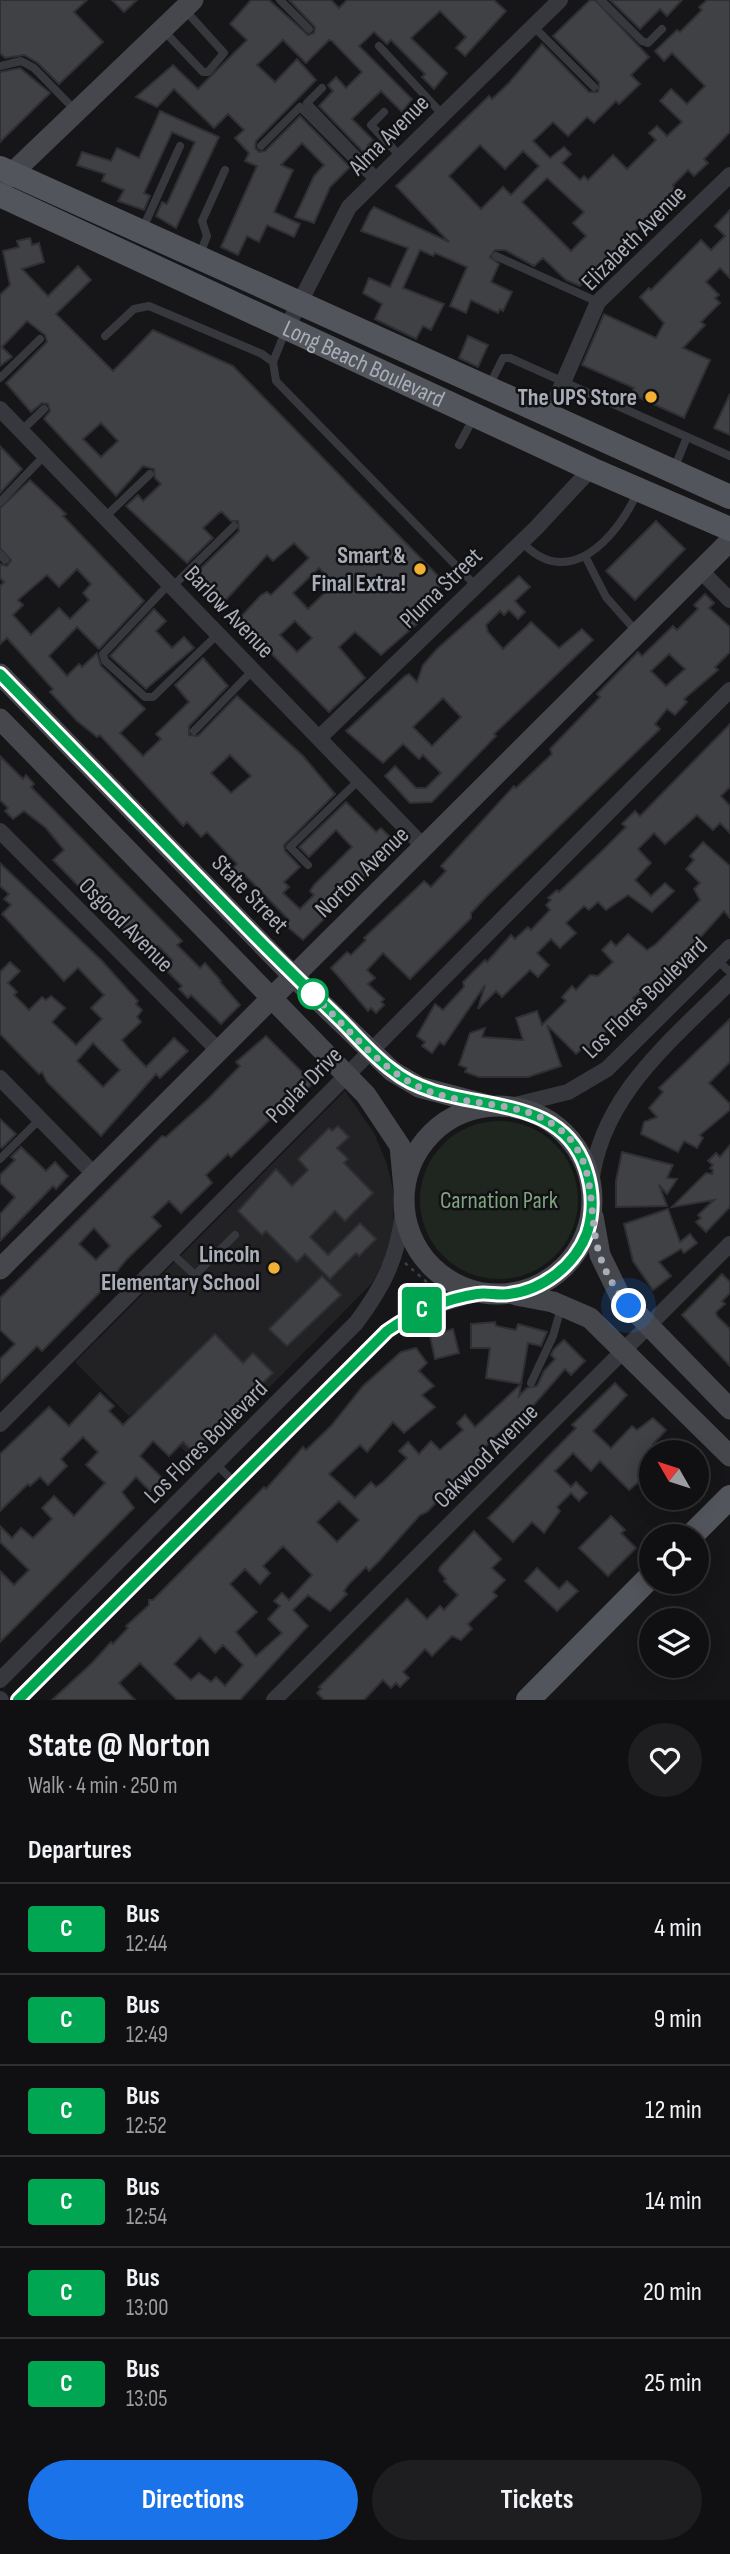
<!DOCTYPE html>
<meta charset="utf-8">
<style>
body{margin:0;font-family:"Sofia Sans Condensed",sans-serif;background:#1e1e20;color:#f1f3f6;height:100vh;display:flex;flex-direction:column;font-size:26px;white-space:nowrap}
*{box-sizing:border-box;margin:0}
p{font-size:23px;color:#9c9d9f}
.icon{flex:none;width:38px;height:38px;fill:none;stroke:currentColor;stroke-width:2;stroke-linecap:round;stroke-linejoin:round}
.map{position:relative;height:1700px;overflow:hidden}
.details{display:flex;flex-direction:column;background:#101012;flex:1}
.details>*{flex:none}
.badge{padding:0 14px;border-radius:5px;font-size:24px;line-height:46px}
.needle{width:46px;rotate:309deg}
.fabs{position:absolute;left:639px;top:1440px;display:grid;gap:14px}
.fabs a{display:grid;place-items:center;width:70px;height:70px;border-radius:50%;background:#101012;box-shadow:0 4px 18px #0003,0 0 0 2px #303032;font-size:35px}
.you{position:absolute;width:35px;height:35px;margin:-18px;border:5px solid #fff;border-radius:50%;background:#1a73e8;box-shadow:0 0 0 10px #1a73e833}
.map>.badge{position:absolute;translate:-50% -50%;box-shadow:0 0 0 4px #fff}
h2{padding:0 28px;font-size:26px;line-height:63px}
.round{display:grid;place-items:center;flex:none;width:74px;height:74px;border-radius:37px;background:#1e1e20}
.summary{display:flex;align-items:center;justify-content:space-between;height:119px;padding:0 28px}
h1{font-size:33px;font-weight:700;line-height:52px}
.cta{display:flex;gap:14px;margin-top:auto;padding:14px 28px}
.cta a{flex:1;height:80px;border-radius:42px;background:#1a73e8;color:#fff;font-size:28px;font-weight:700;line-height:80px;text-align:center}
.cta a+a{background:#1e1e20;color:#f1f3f6}
ul{padding:0;list-style:none}
li{display:flex;align-items:center;gap:21px;height:91px;padding:0 28px;border-top:2px solid #303032}
li div{flex:1}
li b{display:block;font-size:26px}
li em{font-style:normal}
li .badge{min-width:77px;font-weight:700;text-align:center}
.map>svg:first-child{display:block}
.built{fill:#222225}
.green{fill:#1e261f}
.building{fill:#404145;stroke:#303034;stroke-width:2;fill-rule:evenodd}
.lines{fill:none;stroke-linecap:round;stroke-linejoin:round}
.path{stroke:#3d3f44;stroke-width:2.5;stroke-dasharray:3.5 5;stroke-linecap:butt}
.lane{stroke:#37383d;stroke-width:8}
.street{stroke:#37383d;stroke-width:16}
.secondary{stroke:#45474d;stroke-width:21}
.primary{stroke:#53555c;stroke-width:24}
.line-casing{stroke:#fff;stroke-width:16}
.line{stroke:#00a651;stroke-width:10}
.walk{stroke:#a8adb8;stroke-width:7;stroke-dasharray:0 12.6}
.poi-dot{fill:#f2b134;stroke:#111113;stroke-width:2.5}
.stop-dot{fill:#fff;stroke:#00a651;stroke-width:3.5}
.labels{text-anchor:middle;dominant-baseline:central;stroke-width:5;stroke-linejoin:round;paint-order:stroke}
.street-label{font-size:24px;fill:#a8adb8;stroke:#111113}
.poi-label{font-size:24px;font-weight:bold;fill:#a8adb8;stroke:#111113;text-anchor:end}
.park-label{font-size:24px;fill:#7fa381;stroke:#111113}
</style>
<div class="map">
<svg width="730" height="1700" viewBox="0 0 730 1700">
<rect width="100%" height="100%" fill="#161618"/>
<!-- built -->
<path class="built" d="M345,1091l29,42 13,31 7,30 -1,35 -5,25 -15,28 -177,180 -56,-55 -11,9 -54,-54z"/>
<!-- green -->
<circle class="green" cx="499" cy="1200" r="79"/>
<!-- building -->
<g class="building">
<path d="M0,0h87l-13,12 29,30 -44,42 -21,-21 -14,-8 -19,3 -5,-5z"/>
<path d="M112,0h25l-13,12z"/>
<path d="M251,0h18l39,35 6,-2 1,-6 -26,-27h42l8,8 8,-8h147l12,11 -41,45 -9,-8 10,-11 -26,-26 -29,27 36,35 -13,16 -12,-12 3,-3 -34,-34 -4,4 -13,-12 -15,14 53,53 -10,13 -21,-21 -29,28 21,21 -5,5 4,3 -7,6 -46,-48 14,-15 -5,-6 8,-8 10,11 16,-16 -30,-31 -3,-1 -23,23 -23,-23 -26,25 18,17 22,-23 19,21 -60,61 -1,7 4,4 6,-1 35,-35 50,51 -20,20 -16,36 -19,-6 19,-41 10,-11 -22,-22 -21,22 12,5 -19,42 26,12 -6,13 -27,-12 -8,17 -12,-6 -9,19 -17,-8 36,-81 -12,-5 4,-8 -14,-15 9,-8 -16,-16 -14,14 -40,-39 -17,18 -21,-10 37,-32 25,24 49,-49 -17,-16z"/>
<path d="M590,0h5l54,57 -18,18 9,9 -21,20 -3,-3 -22,22 -7,-6 -19,19 -15,-14 -20,19 17,17 14,-11 7,7 -9,9 18,17 4,-4 4,4 25,-25 14,14 29,-29 -7,-7 8,-7 10,10 15,-14 -22,-21 11,-12 16,15 18,-18 -33,-33 -8,8 -9,-10 22,-21 3,2 22,-22 -3,-3 8,-7h23v132l-26,27 4,4 -14,13 -6,-6 -15,15 2,6 -95,95 -14,-6 -23,-22 -9,8 -29,-16h-10l-5,7 9,7 -8,18 21,10 -9,19 -3,-2 -2,4 -27,-13 -5,13 -16,-7 17,-39 -32,-14 -2,3 -13,-6 -17,38 41,16 -13,26 -8,-4 -7,13 -41,-20 7,-15 -19,-11 6,-15 21,9 18,-39 -47,-17 9,-19 4,-5 75,35 -53,-56 93,-90 3,3 17,-16 33,-39 47,48h9l1,-10 -46,-46zM480,145l25,24 18,-18 16,15 -28,29 -8,-8 -22,22 -32,-33zM547,178l37,34 -11,11 13,13 -15,15 -49,-49z"/>
<path d="M610,0h72l-15,16 -7,-7 -20,20z"/>
<path d="M20,68l30,25 -50,49v-70z"/>
<path d="M160,111l59,26 -43,91 -20,-12 6,-14 5,2 28,-62 -23,-10 -28,61 6,3 -6,14 -26,-9 6,-11 -22,-9 3,-7 -28,-9 5,-13 29,9 6,-13 22,10z"/>
<path d="M730,210v68l-10,-10 -14,14 13,13 -4,3 5,5 -19,19 4,3 -22,23 27,12 -26,58 -53,-24 3,-6 -52,-23 22,-51 52,24 8,-15 -24,-26 9,-9 2,2 50,-50 10,10 14,-14 -10,-10z"/>
<path d="M30,238l2,7 7,-2 5,19 -22,7 26,27 30,-30 13,14 -35,34 57,57 40,-41 80,36 211,216 -35,34 8,8 -36,31 -26,-23 -16,15 26,31 -36,34 -91,-92 23,-25 6,-3 4,3 38,-37 -15,-15 -21,18 -6,-6 -44,48 -29,-28 45,-44 -1,-10h-7l-9,-9 -3,1 -16,15 10,10 -26,25 -61,-57 12,-11 5,6 18,-17 -6,-6 -1,-9 -11,-3 -27,30 -72,-77 6,-8 -2,-7 -6,-1 -11,9 -25,-29 41,-41 -2,-7 -18,-14 -25,26 10,10 -12,9v-71l10,-10 -7,-34 16,-4 -2,-6zM101,423l17,18 -17,16 -18,-18zM319,568l15,16 -26,25 -15,-16zM295,621l17,17 -15,14 -17,-17z"/>
<path d="M468,336l20,9 -10,22 -19,-9z"/>
<path d="M730,394v41l-16,-7z"/>
<path d="M0,446l22,23 -22,24z"/>
<path d="M30,480l36,34 -3,2 81,85 -45,48 -22,-22 -28,29 18,20 12,-12 3,3 15,-14 4,13 44,43 -25,24 23,23 18,-17 -5,-5 33,-32 -14,-17 28,-27 25,28 -39,40v9l9,1 39,-40 66,60 32,38 -51,51 1,6 15,16 -16,15 5,5 -6,6 17,16 14,-14 -4,-4 4,-6 38,-38 -16,-17 -27,27 -10,-10 47,-45 30,30 5,-4 12,12 -27,28 4,4 -9,9 -2,-3 -35,35 3,3 -24,24 -19,-16 5,-4 -46,-47 -3,3 -7,-8 4,-4 -30,-32 -6,5 -14,-15 -4,4 -83,-91 -3,2 -20,-16 -27,-29 3,-3 -46,-51 -7,6v-58l4,-4 -4,-4v-14l7,2 4,-6 -11,-12v-40zM77,569l14,15 -8,9 6,7 -19,19 -11,-11 -28,27 -18,-20 10,-10 -5,-5 29,-25 12,12zM230,755l21,21 -20,17 -20,-20z"/>
<path d="M656,521l29,28 -50,51 -29,-29z"/>
<path d="M519,576l11,11 -15,14 10,11 -7,7 -9,-9 -5,5 -4,-4 -14,14 2,7 15,17 28,-27 28,26 23,-19 11,11 -99,94 2,2 -64,66 -22,1 -25,-27 10,-10 21,22h10l15,-15 -18,-18 -4,4 -16,-15 -20,19 -37,-32 59,-55 4,-2 8,8 6,-17 14,-16zM443,698l18,19 -29,29 -19,-19z"/>
<path d="M705,594l9,9 -5,5 21,19v25l-15,15 3,3 -34,29 3,3 -12,13 -8,-6 -12,15 5,5 -172,166 -17,18v5l-61,61 -27,-26 -16,17 8,8 -7,6 16,15 -3,3 3,3 -8,8 -5,-5 -3,3 -37,-43 16,-16 4,3 15,-15 -2,-2 60,-57 7,6 15,-16 -5,-5 73,-80 2,2 36,-34 -2,-5 50,-52 -3,-3 41,-42 4,4 31,-30 4,4 21,-21 -4,-4zM669,654l16,15 -19,17 -15,-15z"/>
<path d="M154,609l12,12 -10,10 16,17 12,-11 10,11 -48,41 -36,-33z"/>
<path d="M730,724v63l-9,9 9,10v27l-10,-10 -7,7 -16,-15 -32,29 -11,-11 -16,16 13,14 -16,17 16,16 14,-13 9,8 -22,21 -24,-17 -22,15 -8,-8 -9,8 -5,-4 -18,17 10,10 -16,15 -9,-9 -14,14 12,12 -11,12 -8,-7 -28,27 -6,-6 -18,18 7,-24 -41,60 -4,-3 -8,11 -10,-7 3,-4 -8,-6 18,-32 8,6 21,-23 -1,-5 22,-22 2,2 24,-27 4,4 13,-12 3,3 19,-20 -4,-5 5,-5 -3,-2 9,-8 2,2 41,-39 26,-26 -4,-3 13,-13 5,5z"/>
<path d="M0,756l23,23 3,-4 8,9 -3,3 151,154 -5,4 23,23 5,-5 16,18 -1,1 20,23 -19,19 -30,-29 -3,3 -9,-9 3,-3 -18,-18 8,-8 -14,-14 -11,10 -94,-96 11,-10 -18,-22 -22,-17 -11,8 -8,-8 3,-3 -8,-8z"/>
<path d="M703,842l27,24v52l-6,-7 -44,49 -47,38 2,3 -48,51 -4,-4 -7,6 -29,-29 14,41 -33,11h-49l-14,-5 2,-4 -8,-3 11,-32 15,-5 -3,9 41,3 -7,-22 21,-7 5,14 24,-24 -4,-4 10,-11 4,4 14,-15 8,1 15,-14 -11,-12 9,-9 5,5 12,-12 19,16 9,-6 44,-44 -6,-11 6,-6 -14,-14 8,-9 -4,-4z"/>
<path d="M0,863l102,98 36,40 -2,3 6,6 -5,7 4,5 -19,18 7,9 17,18 28,-29 14,13 -28,27 -4,-4 -55,62 -54,-54 -5,-10 -3,2 -39,-40v-62l10,-10 10,9 -12,12 9,9 -3,3 15,15 13,-13 4,3 5,-4 6,5 8,7 -13,14 24,23 26,-26 -11,-11 13,-13 -26,-27 -14,13 -62,-67 9,-9 -7,-6 5,-5 -9,-8zM93,1043l27,27 -17,17 -26,-26z"/>
<path d="M730,1019v43l-21,21 21,21v6l-30,25 3,3 -6,10 -13,-7 -6,11 -37,-18 3,-12 13,-5 -8,-9 14,-16 -4,-4z"/>
<path d="M266,1036l47,47 -21,21 -3,-3 -58,56 -3,-3 -22,21 6,8 -31,30 -12,-12 -17,16 9,9 -35,34 -23,29 -61,62 -5,-5 -37,37v-24l15,-15 -15,-14v-32l162,-162 4,1 41,-37 33,-34 -4,-4zM94,1228l16,18 -14,14 -17,-16z"/>
<path d="M0,1119l16,15 -14,14 -2,-2z"/>
<path d="M338,1126l11,11 -12,11 11,11 -4,4 29,30 -28,28 -10,-10 -25,26 18,18 32,-32 16,16 -17,17 -3,-3 -26,26 -25,-25 -8,8 -31,-31 -4,4 -24,-24 38,-42 16,17 16,-16 -10,-11 31,-31 3,3z"/>
<path d="M730,1145v62l-24,25 -10,-10 5,-4 -3,-3 16,-15 -42,7 34,-34 6,1 1,-4 -3,-2 3,-3 -5,-4 8,-8 4,4z"/>
<path d="M21,1147l25,24 9,-9 13,14 -12,13 -3,-3 -53,55v-27l15,-17 -15,-14v-8l15,-15 -4,-3z"/>
<path d="M622,1152l51,13 -6,13 10,1 -10,15 -8,-9 8,21 -51,1v-26z"/>
<path d="M668,1209l12,33 10,-8 7,9 -13,10 -3,-4 -22,13 12,14 -18,14 -20,-29 -9,-37z"/>
<path d="M722,1274l8,8v11l-8,8 3,3 -9,8 1,4 13,13v37l-48,-51z"/>
<path d="M322,1276l19,19 -54,51 -18,-17z"/>
<path d="M495,1322l1,4 20,4 2,-6 29,8 -6,14 -13,-3 -9,53 8,-8 10,-2 7,-15 11,-12 -4,-4 3,-6 10,-9 21,21 -14,14 -6,-6 -40,46 -5,3 -3,-2 -24,23 -14,14 3,3 -55,56 -7,3 -41,46 -10,10 -3,-4 -17,17 -5,7 3,3 -17,17 -22,-16 -15,15 15,16 -68,74h-63l-37,-37 -21,20 16,17h-83l40,-37 19,-21 2,2 15,-16 -2,-2 23,-21v-5h4l111,-113 2,2 37,-42 3,3 25,-24 32,-40 38,-34 15,-4 11,15 -8,8 15,15 -12,9 13,12 -31,26 -11,-11 -26,30 -7,-7 -31,29 26,24 16,-16 5,5 7,-5 24,-24 -8,-7 9,-9 11,12 12,-13 9,9 23,-20 -6,-7 8,-8 10,12 46,-43 -35,-6 4,-30h-19v-24zM339,1501l20,19 -22,22 -20,-20zM283,1546l29,29 -23,25 -7,-7 -8,8 6,5 -12,13 14,14 -26,23 -20,-24 21,-20 -27,-28 15,-15 15,15 10,-11 -7,-7zM200,1637l15,16 8,-8 20,20 -18,21 -9,-9 -5,5 -12,-9 -8,7 -17,-16z"/>
<path d="M453,1329l6,24 -24,6 -5,-23z"/>
<path d="M215,1334l28,29 10,-10 20,20 -80,79 -10,-10 -14,14 -16,-15 -13,15 23,23 -13,12 -14,-14 -14,15 12,16 -134,134v-71l14,14 15,-15 -29,-28v-16l12,12 9,-10 12,10 19,-19 -10,-11 12,-12 20,20 31,-33 -19,-18 12,-13 -15,-15 -22,22 6,7 -19,19 -8,-8 -10,9 -2,-2 -28,27v-57l49,-47 20,19 31,-33 14,13 -5,5 14,14z"/>
<path d="M615,1383l12,12 -34,36 18,17 21,-22 5,4 16,-12 13,12 -13,14 8,8h-10v20l-22,18 -29,-29 -9,10 -18,-18 -18,18 16,16 5,-5 11,11 -8,8 -8,-8 -14,14 3,4 -16,22 -12,-11 -19,20 -25,-24 88,-90 -4,-3z"/>
<path d="M611,1516l14,14 -4,3 15,15 -28,28 -29,-28z"/>
<path d="M474,1531l27,28 -9,9 13,12 -12,12 4,4 -29,28 4,5 -11,11 -9,-4 -20,20 -7,-7 -22,23 6,6 -9,9 -4,-4 -5,5 -8,-8 -19,20h-40l-7,-7 4,-4 -2,-2 88,-88 20,20 13,-13 4,4 14,-15 -14,-14 2,-2 -7,-8 1,-4z"/>
<path d="M537,1568l22,21 8,-8 11,10 -21,20 -32,-30z"/>
</g>
<g class="lines">
<!-- path -->
<path class="path" d="M405,1263l32,28"/>
<!-- lane -->
<g class="lane">
<path d="M280,0l29,29"/>
<path d="M601,0l41,41 6,2 14,-14"/>
<path d="M533,26l61,61"/>
<path d="M163,30l40,42h5l16,-19 -39,-43"/>
<path d="M379,46l63,68"/>
<path d="M0,66l21,-5 13,7 41,42"/>
<path d="M322,88l-15,15 71,74"/>
<path d="M384,112l-13,13 28,30"/>
<path d="M261,146l39,-39 74,74"/>
<path d="M143,228l37,-82"/>
<path d="M200,254l7,-18 -5,-15 23,-51"/>
<path d="M496,256l102,46"/>
<path d="M105,336l29,-27 15,-3 113,48 11,8 3,19 200,205"/>
<path d="M273,362l12,-30"/>
<path d="M0,378l40,-39"/>
<path d="M490,384l13,-26h7l220,98"/>
<path d="M21,431l23,-22"/>
<path d="M459,445l15,-28"/>
<path d="M674,469l13,-32"/>
<path d="M0,502l45,-47"/>
<path d="M105,517l45,-43"/>
<path d="M522,542c46,50 95,-4 115,-49"/>
<path d="M0,554l5,6"/>
<path d="M585,556l21,41 30,34"/>
<path d="M170,583l-67,71 2,7 40,36h8l66,-64"/>
<path d="M173,586l61,-60"/>
<path d="M194,731l60,-62"/>
<path d="M308,865l-18,-18 70,-68"/>
<path d="M717,960l13,12"/>
<path d="M0,1159l40,-40"/>
<path d="M170,1252l25,23 40,-40"/>
<path d="M531,1383l22,-47 8,-28"/>
<path d="M216,1464l18,18"/>
</g>
<!-- street -->
<g class="street">
<path d="M286,329l63,-122 211,-207"/>
<path d="M0,409l424,438"/>
<path d="M548,417l50,-115 132,-127"/>
<path d="M701,571l29,29"/>
<path d="M320,737l216,-209 55,-59"/>
<path d="M0,831l219,220"/>
<path d="M0,1078l94,96"/>
<path d="M511,1106l57,-14 39,-23 123,-122"/>
<path d="M591,1186c8,-89 80,-145 139,-204"/>
<path d="M0,1424l730,-734"/>
<path d="M0,1680l356,-357c28,-37 42,-66 47,-112"/>
<path d="M0,1699l1,1"/>
<path d="M18,1700l369,-369 31,-20 60,-18"/>
<path d="M274,1700l456,-456"/>
</g>
<!-- secondary -->
<g class="secondary">
<path d="M3,182l190,-182"/>
<path d="M0,674l293,302 99,95 27,16 72,19"/>
<path d="M0,719l366,376 34,51 4,43"/>
<circle cx="498" cy="1200" r="94"/>
<path d="M593,1216l7,39 20,41 110,113"/>
<path d="M0,1269l730,-728"/>
<path d="M516,1295l37,7 37,16 140,138"/>
</g>
<!-- primary -->
<g class="primary">
<path d="M0,168l730,329"/>
<path id="s1" d="M0,195l591,274 139,60"/>
<path d="M691,1536l39,-39"/>
<path d="M528,1700l123,-124"/>
</g>
</g>
<g class="lines">
<!-- line casing -->
<g class="line-casing">
<path id="line" d="M0,674c82,85 165,170 248,255 30,31 61,61 93,92 16,16 32,35 51,49 58,48 166,14 194,99 7,21 8,42 1,64 -12,32 -44,57 -78,61 -11,2 -22,-2 -32,0 -32,5 -64,19 -90,37l-369,369"/>
</g>
<!-- line -->
<use href="#line" class="line"/>
<!-- walk -->
<path class="walk" d="M313,994l-4,-3c34,31 66,74 108,95 46,24 104,10 145,45 38,33 24,83 38,125 6,19 17,36 29,50"/>
</g>
<!-- markers -->
<g class="poi-dot">
<circle cx="651" cy="397" r="7"/>
<circle cx="420" cy="569" r="7"/>
<circle cx="274" cy="1268" r="7"/>
</g>
<circle class="stop-dot" cx="313" cy="994" r="14"/>
<g class="labels">
<!-- street labels -->
<g class="street-label">
<text transform="translate(389 135) rotate(-45)">Alma Avenue</text>
<text transform="translate(634 238) rotate(-45)">Elizabeth Avenue</text>
<text stroke="none"><textPath href="#s1" startOffset="401">Long Beach Boulevard</textPath></text>
<text transform="translate(441 588) rotate(-44)">Pluma Street</text>
<text transform="translate(229 612) rotate(46)">Barlow Avenue</text>
<text transform="translate(362 872) rotate(-44)">Norton Avenue</text>
<text transform="translate(250 894) rotate(46)">State Street</text>
<text transform="translate(126 925) rotate(45)">Osgood Avenue</text>
<text transform="translate(645 998) rotate(-44)">Los Flores Boulevard</text>
<text transform="translate(304 1085) rotate(-45)">Poplar Drive</text>
<text transform="translate(206 1442) rotate(-45)">Los Flores Boulevard</text>
<text transform="translate(486 1456) rotate(-45)">Oakwood Avenue</text>
</g>
<!-- poi labels -->
<g class="poi-label">
<text x="637" y="397">The UPS Store</text>
<text x="406" y="555">Smart &amp;<tspan x="406" dy="28">Final Extra!</tspan></text>
<text x="260" y="1254">Lincoln<tspan x="260" dy="28">Elementary School</tspan></text>
</g>
<!-- park labels -->
<g class="park-label">
<text x="499" y="1200">Carnation Park</text>
</g>
</g>
</svg>
<div class="fabs">
<a><svg class="needle" viewBox="-14 -14 28 28"><path d="M0-13l5 13h-10z" fill="#e53935"/><path d="M0 13l5-13h-10z" fill="#9c9d9f"/></svg></a>
<a><svg class="icon" aria-label="locate" viewBox="0 0 24 24"><circle cx="12" cy="12" r="6"/><path d="M12 2v4M12 18v4M2 12h4M18 12h4"/></svg></a>
<a><svg class="icon" aria-label="layers" viewBox="0 0 24 24"><path d="M12 4l9 5-9 5-9-5zM3 14l9 5 9-5"/></svg></a>
</div>
<div class="you" style="left:629px;top:1306px"></div>
<b class="badge" style="left:422px;top:1310px;background:#00a651;color:#fff">C</b>
</div>
<section class="details">
<div class="summary"><div><h1>State @ Norton</h1><p>Walk · 4 min · 250 m</p></div><a class="round"><svg class="icon" aria-label="heart" viewBox="0 0 24 24"><path d="M12 20l-8-8c-3-5 5-10 8-4 3-6 11-1 8 4z"/></svg></a></div>
<h2>Departures</h2>
<ul>
<li><span class="badge" style="background:#00a651;color:#fff">C</span><div><b>Bus</b><p>12:44</p></div><em>4 min</em></li>
<li><span class="badge" style="background:#00a651;color:#fff">C</span><div><b>Bus</b><p>12:49</p></div><em>9 min</em></li>
<li><span class="badge" style="background:#00a651;color:#fff">C</span><div><b>Bus</b><p>12:52</p></div><em>12 min</em></li>
<li><span class="badge" style="background:#00a651;color:#fff">C</span><div><b>Bus</b><p>12:54</p></div><em>14 min</em></li>
<li><span class="badge" style="background:#00a651;color:#fff">C</span><div><b>Bus</b><p>13:00</p></div><em>20 min</em></li>
<li><span class="badge" style="background:#00a651;color:#fff">C</span><div><b>Bus</b><p>13:05</p></div><em>25 min</em></li>
</ul>
<div class="cta"><a>Directions</a><a>Tickets</a></div>
</section>
